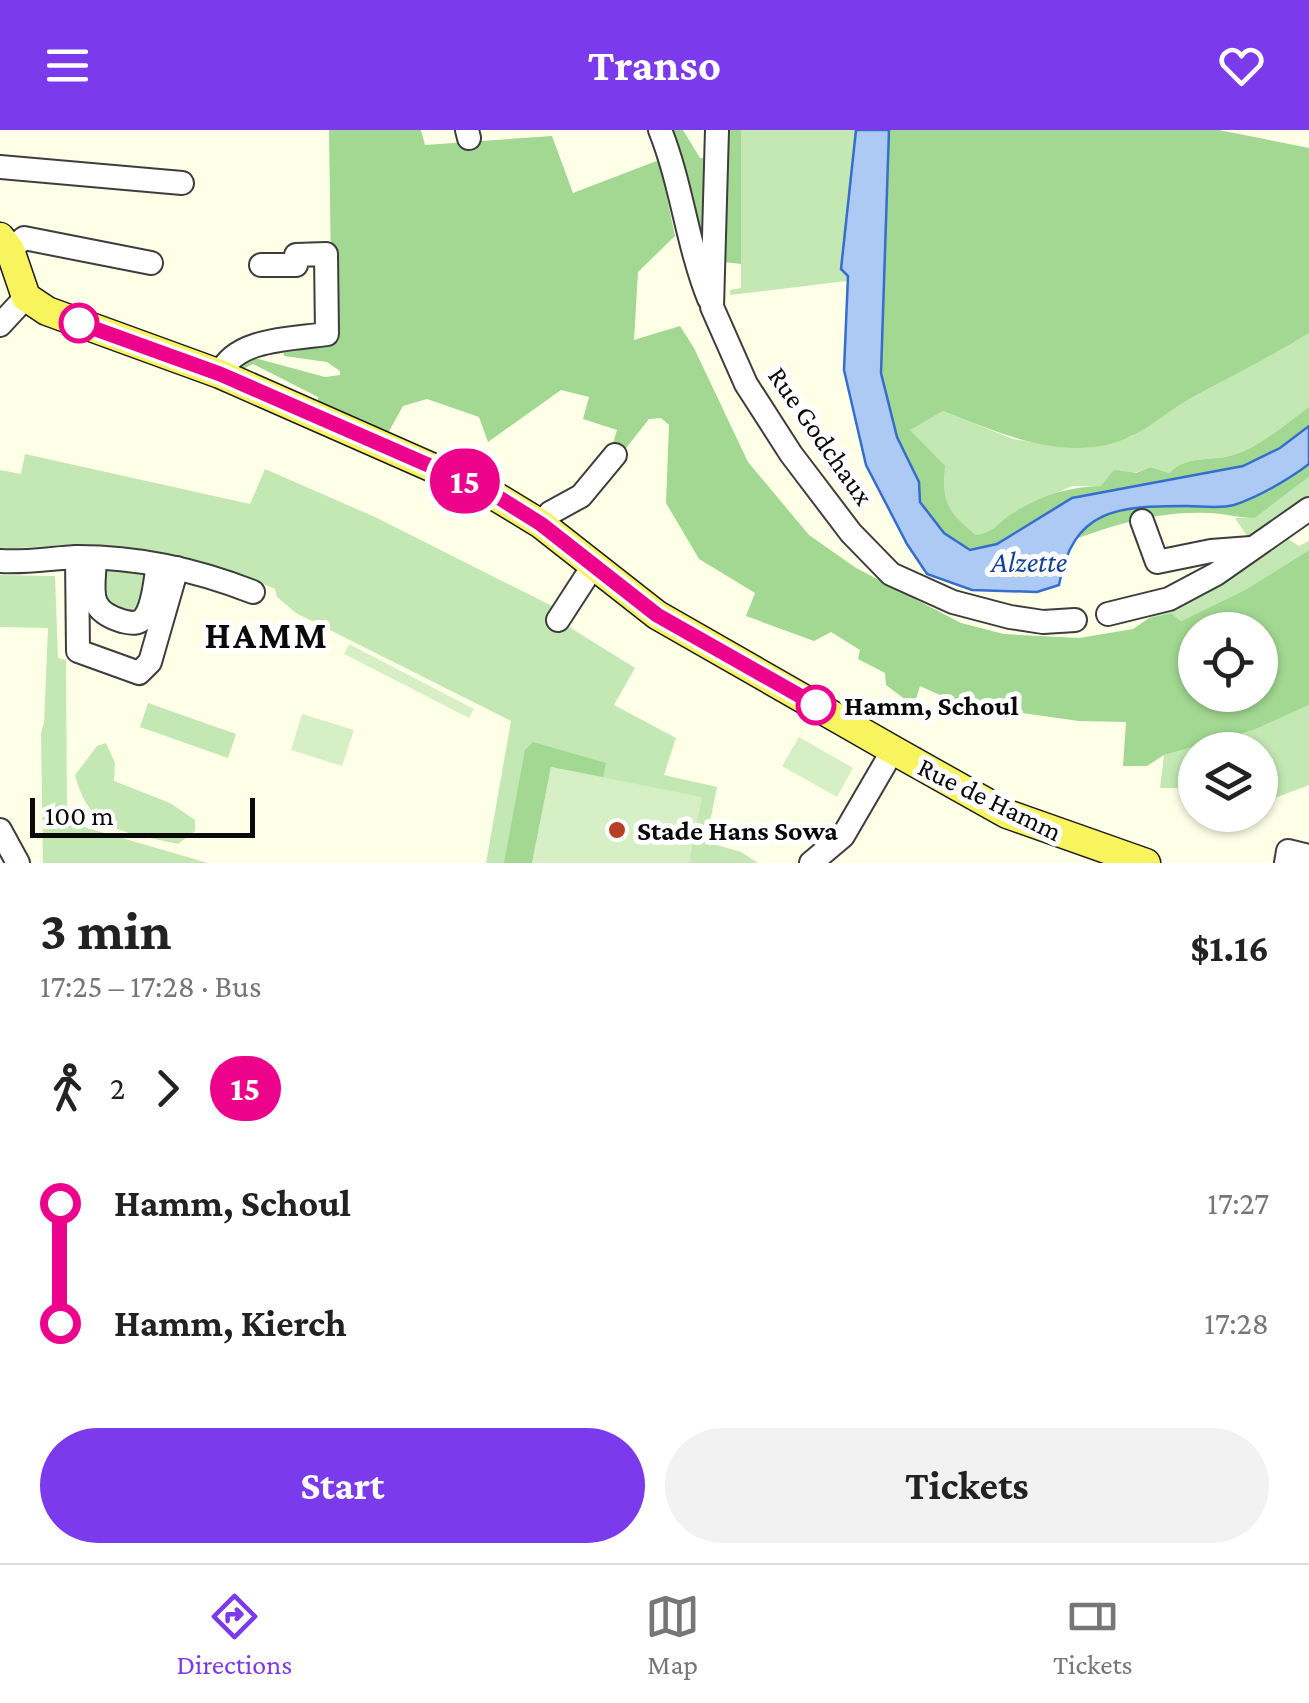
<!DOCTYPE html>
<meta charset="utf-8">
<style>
body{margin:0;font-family:"Crimson Pro",serif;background:#f2f2f2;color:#222;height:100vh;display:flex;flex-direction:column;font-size:38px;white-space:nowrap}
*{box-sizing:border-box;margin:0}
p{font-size:32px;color:#767676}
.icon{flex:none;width:55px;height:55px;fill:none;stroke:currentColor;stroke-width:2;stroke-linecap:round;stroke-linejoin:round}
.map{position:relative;height:733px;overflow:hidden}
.details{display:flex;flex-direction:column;background:#fff;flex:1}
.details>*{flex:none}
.badge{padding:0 20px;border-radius:32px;font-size:35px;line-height:65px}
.controls{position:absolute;left:1178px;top:482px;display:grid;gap:20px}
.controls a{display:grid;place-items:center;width:100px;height:100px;border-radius:50%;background:#fff;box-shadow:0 2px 8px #0004;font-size:50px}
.scale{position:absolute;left:30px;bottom:25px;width:225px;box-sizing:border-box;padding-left:10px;border:5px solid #0a0a0a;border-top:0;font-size:28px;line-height:35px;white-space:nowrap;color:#0a0a0a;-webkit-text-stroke:8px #fff;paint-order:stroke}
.map>.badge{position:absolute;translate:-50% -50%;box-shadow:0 0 0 5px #fff}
.legs{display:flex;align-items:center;gap:15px;height:110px;padding:0 40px;font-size:32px}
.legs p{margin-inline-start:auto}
.overview{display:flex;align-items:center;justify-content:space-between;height:170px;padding:0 40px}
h1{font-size:55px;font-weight:700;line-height:75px}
.action{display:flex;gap:20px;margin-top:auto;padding:20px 40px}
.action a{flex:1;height:115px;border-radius:60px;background:#7c3aed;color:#fff;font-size:40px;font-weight:700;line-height:115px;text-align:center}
.action a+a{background:#f2f2f2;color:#222}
ul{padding:0 40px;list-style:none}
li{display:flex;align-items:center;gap:35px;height:120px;font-size:38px}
li i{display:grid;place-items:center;width:15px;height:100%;margin:0 12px;background:currentColor}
li i::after{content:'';width:25px;height:25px;margin:-12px;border:8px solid;border-radius:50%;background:#fff}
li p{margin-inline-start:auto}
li:first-child i{background:linear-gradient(#0000 50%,currentColor 0)}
li:last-child i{background:linear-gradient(currentColor 50%,#0000 0)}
header{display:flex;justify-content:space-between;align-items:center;height:130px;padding:0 40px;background:#7c3aed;color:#fff;font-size:45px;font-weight:700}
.dock{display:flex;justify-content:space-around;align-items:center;height:140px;border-top:2px solid #e0e0e0;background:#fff;font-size:28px;color:#767676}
.dock a{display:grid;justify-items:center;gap:5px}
.dock .active{color:#7c3aed}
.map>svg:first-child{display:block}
.green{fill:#c3e8b3}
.forest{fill:#a2d892;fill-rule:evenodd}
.pitch{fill:#d7efc4}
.water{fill:#adcaf5;stroke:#356ecc;stroke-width:2.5}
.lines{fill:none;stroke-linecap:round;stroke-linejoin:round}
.minor-casing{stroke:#3d3d3d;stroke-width:26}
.major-casing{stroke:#1b1b1b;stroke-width:31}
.minor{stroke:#fff;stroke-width:22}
.major{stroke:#f8f45e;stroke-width:28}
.line-1-casing{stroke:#fff;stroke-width:22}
.line-1{stroke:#ed028c;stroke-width:15}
.stop-1-dot{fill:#fff;stroke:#ed028c;stroke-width:5}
.poi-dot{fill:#b83e24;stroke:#fff;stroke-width:4}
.labels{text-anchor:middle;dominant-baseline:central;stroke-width:10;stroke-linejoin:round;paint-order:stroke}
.street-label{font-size:28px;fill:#0a0a0a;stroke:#fff}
.stop-label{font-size:28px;font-weight:bold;fill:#0a0a0a;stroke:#fff;text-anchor:start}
.poi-label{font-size:28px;font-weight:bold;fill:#0a0a0a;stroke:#fff;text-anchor:start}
.water-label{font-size:30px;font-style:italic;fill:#16439a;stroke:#fff}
.district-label{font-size:38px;font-weight:bold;letter-spacing:2.5px;fill:#0a0a0a;stroke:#fff}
</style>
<header><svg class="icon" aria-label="menu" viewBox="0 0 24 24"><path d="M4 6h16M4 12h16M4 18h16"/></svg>Transo<svg class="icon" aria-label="heart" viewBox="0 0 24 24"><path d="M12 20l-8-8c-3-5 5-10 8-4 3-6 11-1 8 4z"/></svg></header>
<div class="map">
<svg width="1309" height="733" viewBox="0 0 1309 733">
<rect width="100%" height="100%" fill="#feffe7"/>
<!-- green -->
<g class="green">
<path d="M741,0h115l-15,138 7,8 -1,5 -117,14v-5l11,-2z"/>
<path d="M1309,203v74c-22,16 -47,38 -73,47 -25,9 -46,-1 -67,19l-19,-6 -49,19h-29l-57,26 -31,23h-8l-22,-17 -45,-88 34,-19 70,28 55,8 62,-10 53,-34z"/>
<path d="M25,324l225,50 15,-35 110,48 179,90 4,13 77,48 -21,37 62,33 -12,37 53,12 -11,55 35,10 17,11h-272l25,-142 -215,-108 -19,-16 -2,-8c-67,-30 -138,-45 -213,-43 -21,0 -41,3 -62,2v-78l21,4z"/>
<path d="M1309,347v32l-54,39 -20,-30h20z"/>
<path d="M1285,407l14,9 10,-5v9l-64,40 -64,31 -10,-8 -22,5z"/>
<path d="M102,437l47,5 -7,41 -9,6 -33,-17z"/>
<path d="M0,445l55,1 3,82 8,2 1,162 141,41h-165l-2,-130 3,-10 4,-95 -48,-1z"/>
<path d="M148,573l88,31 -8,24 -88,-31z"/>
<path d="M1309,575v80l-34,13 -2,-12 -13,1v-37h-65v38h-35l4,-33 90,-25z"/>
<path d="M106,613l9,20 -1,18 56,22 25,17v11l-17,13c-50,-12 -88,-10 -103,-69l22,-29z"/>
</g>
<!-- forest -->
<g class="forest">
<path d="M329,0h92l4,15 127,-9 21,57 86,-33 16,76 -37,36 -4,68 46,-14 14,22 54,114 61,73 47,33 105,55 43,11 75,4 54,-9 16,-11 22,-5 10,8 64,-31 64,-40v155l-55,25 -90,25 -17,11h-24l3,-44 -47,-1 -57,-8 -11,7 -40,-11 -51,-23 -6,20 -28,-21 -1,-12 -27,-14 2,-9 -29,-18 -17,9 -68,-25 9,-23 -56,-34 -33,-56 3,-78 -8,-7 -12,1 -30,38 -9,-4 7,-23 -34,-11 6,-22 -28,-7 -73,52 -9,-25 -52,-18 -24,7 -15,27 -71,-28 1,-8 -65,-33 -12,6 -4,-5 11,-9 77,21 15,-2v-4l-13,-9 -43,-6 -1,-8 49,-7zM1195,500h65v65h-65z"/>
<path d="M666,0h17l17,28 16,-1 1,-27h24v134l-42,-5z"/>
<path d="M889,0h330l90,18v185c-39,24 -81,45 -121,67 -20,11 -38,28 -59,37 -60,28 -130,-4 -186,-26l-33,19 35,36c-4,36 3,47 31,69 14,-1 23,-12 34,-20 27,-18 59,-29 91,-29l13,-16 22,3 14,-6 19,6c21,-20 42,-10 67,-19 26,-9 51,-31 73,-47v19l-29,22 -37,18 -170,32 -76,46 -27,6 -26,-17 -24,-31 -1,-20 -22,-45 -16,-64z"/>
<path d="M1309,334v13l-54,41c-17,0 -32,-5 -48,-5 -47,-2 -91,11 -134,27l8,-11 26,-15 44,-8h80z"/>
<path d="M533,612l73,21 -3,14 -52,-10 -19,96h-28l21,-113z"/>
</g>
<!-- pitch -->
<g class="pitch">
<path d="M349,514l125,65 -5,9 -125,-64z"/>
<path d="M302,584l52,16 -12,36 -51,-16z"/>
<path d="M799,607l54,31 -16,29 -55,-31z"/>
<path d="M551,637l151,30 -13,66h-157z"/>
</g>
<!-- water -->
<path class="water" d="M856,0h33l-8,243 16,64 22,45 1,20 24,31 26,17 27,-6 75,-46 171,-32 37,-18 29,-22v38c-21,16 -51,33 -75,41 -14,4 -33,1 -47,1 -69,0 -114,2 -128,79l-22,7 -65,-2 -45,-16 -20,-30 -41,-79 -22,-95 4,-94 -7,-7z"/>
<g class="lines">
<!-- minor casing -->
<g class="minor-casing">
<g id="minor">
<path d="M467,0l2,8"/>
<path d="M660,0c22,55 27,114 49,169"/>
<path d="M717,0l-5,177 34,77 45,70 60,79 40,41 62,28 57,15 33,5 32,-2"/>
<path d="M0,37l182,16"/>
<path d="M10,120l14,-12 127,25"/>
<path d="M0,195l26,-28"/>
<path d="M220,244c15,-36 73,-35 107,-40l-1,-80 -30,1v10h-35"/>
<path d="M1142,391l15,41 54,-11 40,-3"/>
<path d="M541,394l9,-11 31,-17 34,-41"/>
<path d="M77,427l1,94 61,22 11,-11 27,-94"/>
<path d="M95,428c-1,32 -10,52 27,63 9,2 15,4 22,-3 10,-12 11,-38 14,-53"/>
<path d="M0,431c26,2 52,-3 78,-4 61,0 119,13 175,35"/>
<path d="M1108,484l61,-15 47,-25 93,-65"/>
<path d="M558,490l35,-54"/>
<path d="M0,700l18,33"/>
<path d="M811,733l32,-27 50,-86"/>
<path d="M1286,733l2,-12 21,5"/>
</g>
</g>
<!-- major casing -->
<g class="major-casing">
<path id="major" d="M0,107l10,13 16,47 21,14 173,63 270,119 51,31 116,91 236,135 114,64 139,49"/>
</g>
<!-- minor -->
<use href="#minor" class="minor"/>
<!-- major -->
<use href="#major" class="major"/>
</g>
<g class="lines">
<!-- line-1 casing -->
<g class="line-1-casing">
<path id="line-1" d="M79,193l141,51 270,118 51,32 116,91 159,90"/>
</g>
<!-- line-1 -->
<use href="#line-1" class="line-1"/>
</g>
<!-- markers -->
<g class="stop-1-dot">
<circle cx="79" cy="193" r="18"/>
<circle cx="816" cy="575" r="18"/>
</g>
<circle class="poi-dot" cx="617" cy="700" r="10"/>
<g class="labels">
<!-- street labels -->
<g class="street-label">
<text transform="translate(821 306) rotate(55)">Rue Godchaux</text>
<text transform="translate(990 669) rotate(26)">Rue de Hamm</text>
</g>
<!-- stop labels -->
<g class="stop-label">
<text x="844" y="575">Hamm, Schoul</text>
</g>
<!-- poi labels -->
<g class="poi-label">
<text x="637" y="700">Stade Hans Sowa</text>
</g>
<!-- water labels -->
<g class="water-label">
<text x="1029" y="431">Alzette</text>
</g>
<!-- district labels -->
<g class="district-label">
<text x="267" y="505">HAMM</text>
</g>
</g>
</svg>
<div class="controls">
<a><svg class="icon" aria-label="locate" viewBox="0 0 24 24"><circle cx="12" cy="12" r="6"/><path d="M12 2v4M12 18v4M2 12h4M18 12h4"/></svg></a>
<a><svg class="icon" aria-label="layers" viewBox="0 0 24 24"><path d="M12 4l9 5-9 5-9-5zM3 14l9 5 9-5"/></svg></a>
</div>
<div class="scale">100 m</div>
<b class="badge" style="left:465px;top:351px;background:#ed028c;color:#fff">15</b>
</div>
<section class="details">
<div class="overview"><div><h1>3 min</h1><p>17:25 – 17:28 · Bus</p></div><b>$1.16</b></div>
<div class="legs"><svg class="icon" aria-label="walk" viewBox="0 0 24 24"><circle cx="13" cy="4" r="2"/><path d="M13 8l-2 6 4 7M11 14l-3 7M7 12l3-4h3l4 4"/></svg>2<svg class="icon" aria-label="forward" viewBox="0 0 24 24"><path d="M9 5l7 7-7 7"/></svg><b class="badge" style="background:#ed028c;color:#fff">15</b></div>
<ul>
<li><i style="color:#ed028c"></i><b>Hamm, Schoul</b><p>17:27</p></li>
<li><i style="color:#ed028c"></i><b>Hamm, Kierch</b><p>17:28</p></li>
</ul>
<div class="action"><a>Start</a><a>Tickets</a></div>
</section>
<nav class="dock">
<a class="active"><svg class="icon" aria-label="directions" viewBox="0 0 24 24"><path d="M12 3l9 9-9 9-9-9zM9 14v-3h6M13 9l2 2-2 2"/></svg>Directions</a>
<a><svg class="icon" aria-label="map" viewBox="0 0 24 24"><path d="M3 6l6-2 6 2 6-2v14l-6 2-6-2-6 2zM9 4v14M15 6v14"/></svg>Map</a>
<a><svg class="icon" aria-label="tickets" viewBox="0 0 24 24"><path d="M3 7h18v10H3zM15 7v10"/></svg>Tickets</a>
</nav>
